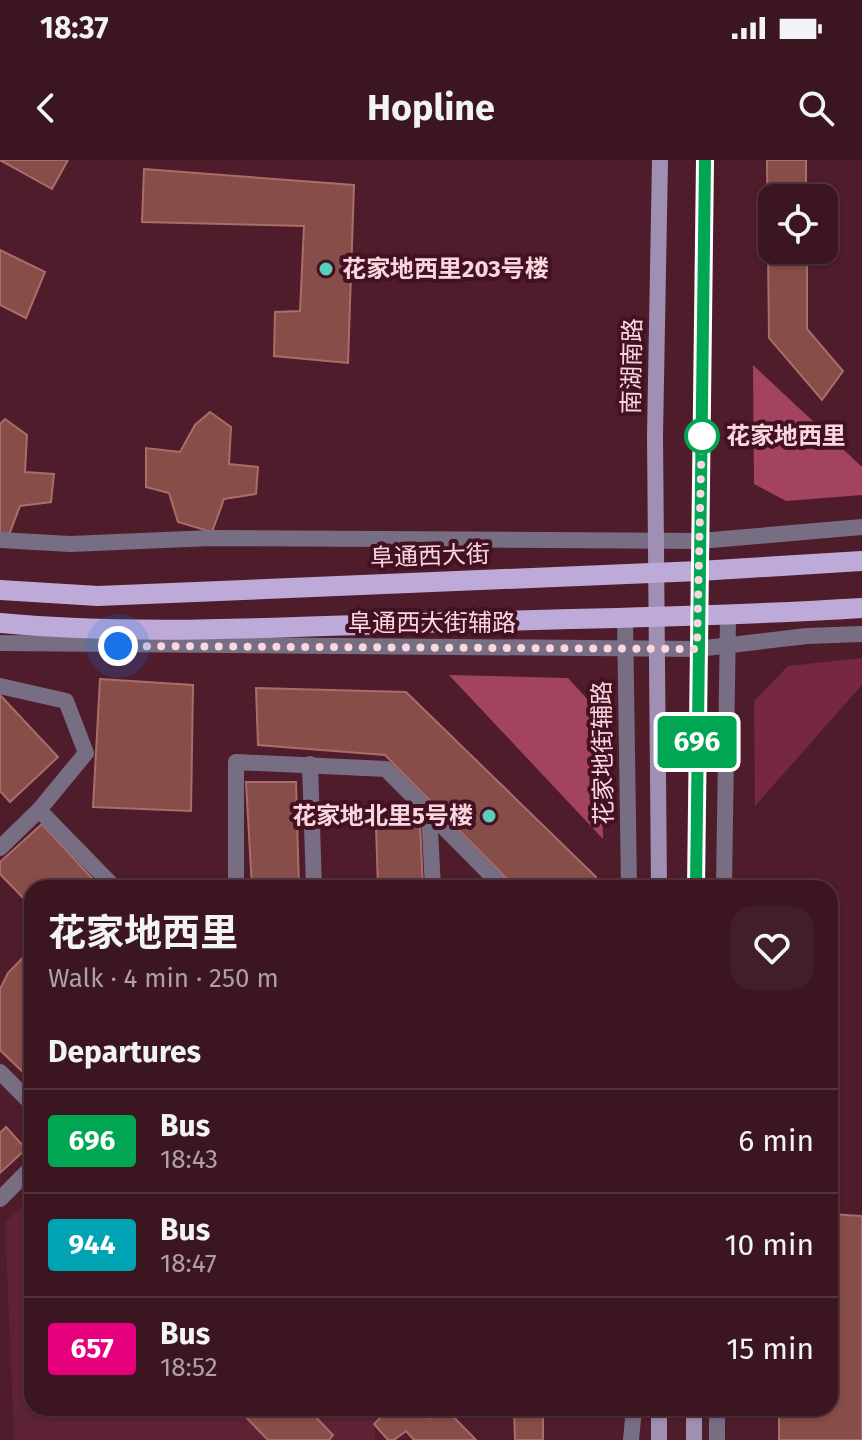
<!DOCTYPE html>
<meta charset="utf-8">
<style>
body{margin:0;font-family:"Fira Sans","Noto Sans SC",sans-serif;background:#421e29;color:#f1f3f6;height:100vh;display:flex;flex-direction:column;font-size:30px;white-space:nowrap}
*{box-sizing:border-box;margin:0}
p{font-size:26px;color:#ac9fa5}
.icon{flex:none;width:44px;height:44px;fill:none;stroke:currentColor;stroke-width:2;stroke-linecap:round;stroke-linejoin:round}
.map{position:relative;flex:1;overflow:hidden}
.details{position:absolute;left:24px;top:720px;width:814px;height:536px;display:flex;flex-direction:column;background:#3b1520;border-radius:24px;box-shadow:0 2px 6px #0004,0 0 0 2px #54343e}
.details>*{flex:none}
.badge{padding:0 16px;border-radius:6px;font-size:28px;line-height:52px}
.buttons{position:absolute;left:758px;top:24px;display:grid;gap:16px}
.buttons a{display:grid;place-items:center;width:80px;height:80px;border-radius:16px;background:#3b1520;box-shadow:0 2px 6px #0004,0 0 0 2px #54343e;font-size:40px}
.you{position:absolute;width:40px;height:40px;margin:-20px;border:6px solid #fff;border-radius:50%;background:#1a73e8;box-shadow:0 0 0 12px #1a73e833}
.map>.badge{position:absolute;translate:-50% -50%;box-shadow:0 0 0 4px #fff}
h2{padding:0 24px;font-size:30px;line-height:72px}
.round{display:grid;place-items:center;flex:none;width:84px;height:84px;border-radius:24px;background:#421e29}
.overview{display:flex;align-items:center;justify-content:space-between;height:136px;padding:0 24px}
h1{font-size:38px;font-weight:700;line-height:60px}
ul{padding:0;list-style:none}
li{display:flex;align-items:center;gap:24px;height:104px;padding:0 24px;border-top:2px solid #54343e}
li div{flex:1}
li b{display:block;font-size:30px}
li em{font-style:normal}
li .badge{min-width:88px;font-weight:700;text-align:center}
.status{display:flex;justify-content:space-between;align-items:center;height:56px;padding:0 40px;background:#3b1520;direction:ltr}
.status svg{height:22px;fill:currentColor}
header{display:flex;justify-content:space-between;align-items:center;height:104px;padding:0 24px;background:#3b1520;font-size:36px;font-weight:700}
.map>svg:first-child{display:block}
.built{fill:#5d2335}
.green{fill:#762741}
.forest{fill:#a44360}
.building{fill:#864d49;stroke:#aa6d69;stroke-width:2}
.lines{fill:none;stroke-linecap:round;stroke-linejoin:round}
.street{stroke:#776e84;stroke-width:16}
.secondary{stroke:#9f90b3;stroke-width:16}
.primary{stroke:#bdaad8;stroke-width:20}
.line-casing{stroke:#fff;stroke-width:18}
.line{stroke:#00a651;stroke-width:12}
.walk{stroke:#f9d7de;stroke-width:8;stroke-dasharray:0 14.4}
.poi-dot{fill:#59cebf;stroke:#431122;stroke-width:3}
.stop-dot{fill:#fff;stroke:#00a651;stroke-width:4}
.labels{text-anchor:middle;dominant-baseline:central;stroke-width:8;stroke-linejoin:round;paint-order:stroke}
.poi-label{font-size:24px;font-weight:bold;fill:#f9d7de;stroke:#431122;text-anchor:start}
.street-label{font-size:24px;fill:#f9d7de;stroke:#431122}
.stop-label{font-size:24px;font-weight:bold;fill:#f9d7de;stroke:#431122;text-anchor:start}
</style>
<div class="status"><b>18:37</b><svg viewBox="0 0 49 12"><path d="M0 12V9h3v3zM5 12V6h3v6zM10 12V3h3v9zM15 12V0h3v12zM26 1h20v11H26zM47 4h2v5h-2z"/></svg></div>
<header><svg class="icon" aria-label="back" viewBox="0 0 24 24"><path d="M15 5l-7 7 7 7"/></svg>Hopline<svg class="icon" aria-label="search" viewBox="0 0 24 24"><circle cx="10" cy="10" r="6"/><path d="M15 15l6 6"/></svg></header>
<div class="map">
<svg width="862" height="1280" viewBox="0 0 862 1280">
<rect width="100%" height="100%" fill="#4f1c2b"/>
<!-- built -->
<path class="built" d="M32,1036v212h343v32h-361l-9,-217z"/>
<!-- green -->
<path class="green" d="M862,498v27l-107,121 -1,-105 34,-35z"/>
<!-- forest -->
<g class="forest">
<path d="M753,205l109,102v28l-76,6 -32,-17z"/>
<path d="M449,515l119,3 31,34 4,127z"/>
</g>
<!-- building -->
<g class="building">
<path d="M0,0h68l-16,29z"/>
<path d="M767,0h39v38h-34v52h35v79l36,42 -21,29 -53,-62z"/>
<path d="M144,9l210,16 -6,178 -74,-7 1,-44 25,-1 4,-85 -162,-4z"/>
<path d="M0,90l45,22 -19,46 -26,-13z"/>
<path d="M210,252l21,15 -2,37 29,3 -2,27 -32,5 -12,33 -34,-10 -9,-29 -23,-6v-39l34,4 15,-27z"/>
<path d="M5,259l22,16 -2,37 29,2 -3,28 -31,4 -13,34 -7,-2v-114z"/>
<path d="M100,519l93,6 -2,126 -98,-4z"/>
<path d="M256,528l150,4 190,185v11h-80l-131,-133 -127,-10z"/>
<path d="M0,535l58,62 -48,45 -10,-11z"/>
<path d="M246,622h50l3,106h-47z"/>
<path d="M42,664l59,64h-69v19l-32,-33v-12z"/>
<path d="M420,664l3,64h-45l-2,-62z"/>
<path d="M32,788v133l-32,-31v-61l8,-16z"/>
<path d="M6,967l20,22 -26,24v-40z"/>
<path d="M830,1054l32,2v224h-83v-32h51z"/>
<path d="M237,1248h70l26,27 -4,5h-61z"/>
<path d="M307,1248h40l-11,9z"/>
<path d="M390,1248l11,5 6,-5h14l9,10 15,-10 31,32h-62l-8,-9 -12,9h-6l-14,-16z"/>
<path d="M514,1248h29v32h-28z"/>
</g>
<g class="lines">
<!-- street -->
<g class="street">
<path d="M0,380l70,4 142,-6 488,3 162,-14"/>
<path d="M625,457l4,271"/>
<path d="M0,483l697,6 110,-13 55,-2"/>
<path d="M0,526l66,15 20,52 -47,57 -39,38"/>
<path d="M310,604l4,124"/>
<path d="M39,650l76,78"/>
<path d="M429,652l4,76"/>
<path d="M236,728v-126l150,7 118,119"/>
<path d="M724,728l4,-271"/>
<path d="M0,912l32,32"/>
<path d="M0,1039l32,-32"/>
<path d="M631,1280l3,-32"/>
<path d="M717,1280v-32"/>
</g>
<!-- secondary -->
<g class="secondary">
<path d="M659,728l-4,-452 5,-276"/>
<path d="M696,728l9,-728"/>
<path d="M659,1280v-32"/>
<path d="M694,1280v-32"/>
</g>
<!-- primary -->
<g class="primary">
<path d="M0,430l98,6 601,-25 163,-10"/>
<path d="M0,463c139,13 279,4 419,0 148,-4 295,-6 443,-15"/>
</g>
</g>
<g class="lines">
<!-- line casing -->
<g class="line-casing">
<path id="line" d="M696,728l9,-728"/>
</g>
<!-- line -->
<use href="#line" class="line"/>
<!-- walk -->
<path class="walk" d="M118,486l579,3 5,-225v12"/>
</g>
<!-- markers -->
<g class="poi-dot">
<circle cx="326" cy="109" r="8"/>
<circle cx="489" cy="656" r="8"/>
</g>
<circle class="stop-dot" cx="702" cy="276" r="16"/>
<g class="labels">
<!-- poi labels -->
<g class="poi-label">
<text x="342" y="109">花家地西里203号楼</text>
<text x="473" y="656" text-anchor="end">花家地北里5号楼</text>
</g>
<!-- street labels -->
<g class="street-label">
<text transform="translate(632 206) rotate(-89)">南湖南路</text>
<text transform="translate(430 396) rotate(-2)">阜通西大街</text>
<text x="432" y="463">阜通西大街辅路</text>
<text transform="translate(603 593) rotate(-91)">花家地街辅路</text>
</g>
<!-- stop labels -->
<g class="stop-label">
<text x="726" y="276">花家地西里</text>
</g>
</g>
</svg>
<div class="buttons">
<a><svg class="icon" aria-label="locate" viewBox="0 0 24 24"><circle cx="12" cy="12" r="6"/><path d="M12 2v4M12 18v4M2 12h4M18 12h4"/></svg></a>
</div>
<div class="you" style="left:118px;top:486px"></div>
<b class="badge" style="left:697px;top:582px;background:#00a651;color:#fff">696</b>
<section class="details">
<div class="overview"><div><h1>花家地西里</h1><p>Walk · 4 min · 250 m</p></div><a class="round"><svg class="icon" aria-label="heart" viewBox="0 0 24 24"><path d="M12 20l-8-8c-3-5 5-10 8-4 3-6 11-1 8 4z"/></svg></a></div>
<h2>Departures</h2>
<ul>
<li><span class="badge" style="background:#00a651;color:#fff">696</span><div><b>Bus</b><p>18:43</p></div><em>6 min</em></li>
<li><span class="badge" style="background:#00a3b4;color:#fff">944</span><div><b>Bus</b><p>18:47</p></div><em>10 min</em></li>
<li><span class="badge" style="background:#e6007e;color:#fff">657</span><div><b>Bus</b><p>18:52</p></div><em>15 min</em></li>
</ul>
</section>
</div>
